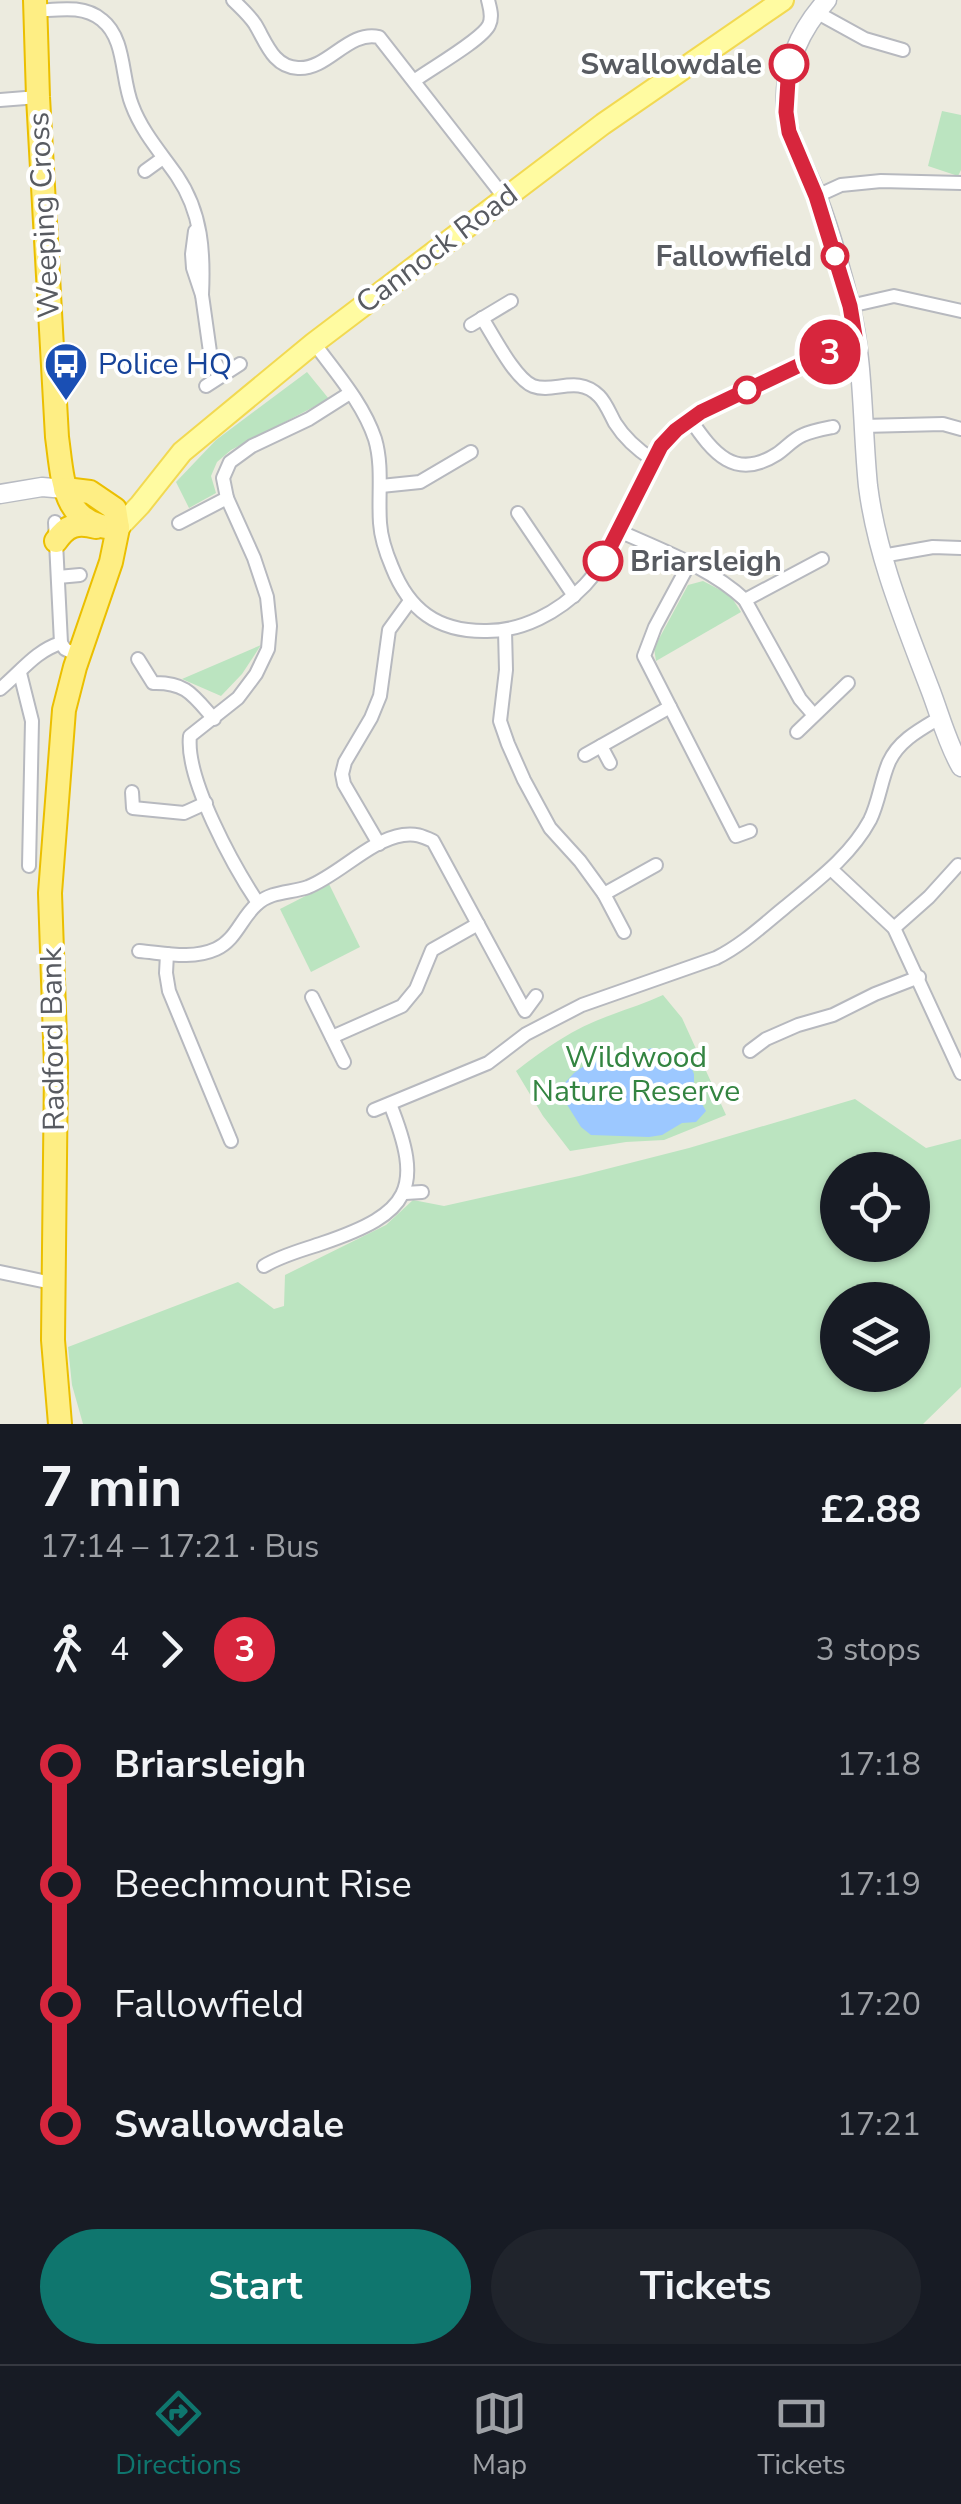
<!DOCTYPE html>
<meta charset="utf-8">
<style>
body{margin:0;font-family:"Nunito Sans",sans-serif;background:#20242c;color:#f1f3f6;height:100vh;display:flex;flex-direction:column;font-size:38px;white-space:nowrap}
*{box-sizing:border-box;margin:0}
p{font-size:32px;color:#9ea1a6}
.icon{flex:none;width:55px;height:55px;fill:none;stroke:currentColor;stroke-width:2;stroke-linecap:round;stroke-linejoin:round}
.map{position:relative;height:1424px;overflow:hidden}
.drawer{display:flex;flex-direction:column;background:#171b24;flex:1}
.drawer>*{flex:none}
.badge{padding:0 20px;border-radius:32px;font-size:35px;line-height:65px}
.tools{position:absolute;left:820px;top:1152px;display:grid;gap:20px}
.tools a{display:grid;place-items:center;width:110px;height:110px;border-radius:50%;background:#171b24;box-shadow:0 2px 8px #0004;font-size:50px}
.map>.badge{position:absolute;translate:-50% -50%;box-shadow:0 0 0 5px #fff}
.legs{display:flex;align-items:center;gap:15px;height:110px;padding:0 40px;font-size:32px}
.legs p{margin-inline-start:auto}
.summary{display:flex;align-items:center;justify-content:space-between;height:170px;padding:0 40px}
h1{font-size:55px;font-weight:700;line-height:75px}
.primary-button{display:flex;gap:20px;margin-top:auto;padding:20px 40px}
.primary-button a{flex:1;height:115px;border-radius:60px;background:#0f766e;color:#fff;font-size:40px;font-weight:700;line-height:115px;text-align:center}
.primary-button a+a{background:#20242c;color:#f1f3f6}
ul{padding:0 40px;list-style:none}
li{display:flex;align-items:center;gap:35px;height:120px;font-size:38px}
li i{display:grid;place-items:center;width:15px;height:100%;margin:0 12px;background:currentColor}
li i::after{content:'';width:25px;height:25px;margin:-12px;border:8px solid;border-radius:50%;background:#171b24}
li p{margin-inline-start:auto}
li:first-child i{background:linear-gradient(#0000 50%,currentColor 0)}
li:last-child i{background:linear-gradient(currentColor 50%,#0000 0)}
.tabs{display:flex;justify-content:space-around;align-items:center;height:140px;border-top:2px solid #363941;background:#171b24;font-size:28px;color:#9ea1a6}
.tabs a{display:grid;justify-items:center;gap:5px}
.tabs .current{color:#0f766e}
.map>svg:first-child{display:block}
.green{fill:#bbe4c0;fill-rule:evenodd}
.water{fill:#9cc8ff}
.lines{fill:none;stroke-linecap:round;stroke-linejoin:round}
.street-casing{stroke:#b7b9bf;stroke-width:16}
.secondary-casing{stroke:#b8bbc2;stroke-width:21}
.primary-casing{stroke:#f2d952;stroke-width:24}
.highway-casing{stroke:#ebbf00;stroke-width:26}
.street{stroke:#fff;stroke-width:12}
.secondary{stroke:#fff;stroke-width:18}
.primary{stroke:#fffba1;stroke-width:20}
.highway{stroke:#feee84;stroke-width:22}
.line-1-casing{stroke:#fff;stroke-width:22}
.line-1{stroke:#d7263d;stroke-width:15}
.stop-1-dot{fill:#fff;stroke:#d7263d;stroke-width:5}
.labels{text-anchor:middle;dominant-baseline:central;stroke-width:8;stroke-linejoin:round;paint-order:stroke}
.stop-label{font-size:30px;font-weight:bold;fill:#585b61;stroke:#fff;text-anchor:end}
.street-label{font-size:30px;fill:#585b61;stroke:#fff}
.transit-label{font-size:30px;fill:#164399;stroke:#fff;text-anchor:start}
.park-label{font-size:30px;fill:#338441;stroke:#fff}
</style>
<div class="map">
<svg width="961" height="1424" viewBox="0 0 961 1424">
<rect width="100%" height="100%" fill="#ecebdf"/>
<!-- green -->
<g class="green">
<path d="M942,111l19,4v55l-3,6 -30,-10z"/>
<path d="M307,372l22,27 -98,51 -14,12 -6,14 5,17 -27,15 -13,-26 40,-42z"/>
<path d="M703,581l27,14 11,17 -85,49 -2,-13 34,-63z"/>
<path d="M261,645l-19,29 -21,22 -39,-17z"/>
<path d="M329,884l31,63 -49,25 -31,-63z"/>
<path d="M663,995l19,23 44,97 -62,25 -38,2 -56,9 -27,-35 -27,-45c29,-23 60,-44 95,-56 18,-7 35,-12 52,-20z"/>
<path d="M855,1099l71,49 35,-9v248l-38,37h-840l-11,-39 -4,-38 170,-65 36,27 10,-3 1,-31 101,-50 27,-25 31,6 135,-30 110,-28zM838,1170h74v75h-74zM838,1300h74v75h-74z"/>
</g>
<!-- water -->
<path class="water" d="M651,1048l15,3 23,11 5,12v16l12,21 -10,11 -14,1 -20,12 -13,2 -58,-2 -10,-8 -15,-24 -4,-17 12,-13 21,-15 21,4 11,-10 13,2z"/>
<g class="lines">
<!-- street casing -->
<g class="street-casing">
<g id="street">
<path d="M233,0c8,8 16,15 22,24 11,18 18,43 43,44 30,2 50,-38 81,-31l125,160"/>
<path d="M35,11c22,-1 48,-7 67,9 24,19 19,58 30,85 10,27 29,48 45,71 25,37 27,76 25,119"/>
<path d="M816,12l49,27 38,11"/>
<path d="M414,81c16,-12 68,-41 75,-56 4,-8 1,-17 -1,-25"/>
<path d="M0,100l38,-3"/>
<path d="M145,171l18,-13"/>
<path d="M817,196l24,-11 40,-4 80,2"/>
<path d="M195,231l-3,23 1,14 9,27 8,57 12,23"/>
<path d="M850,306l44,-10 67,15"/>
<path d="M482,318c11,17 33,61 51,68 21,8 44,-12 66,10 7,7 11,18 16,27 10,16 23,27 38,37"/>
<path d="M471,325l40,-24"/>
<path d="M314,343c22,30 49,60 61,96 8,27 3,56 5,84 1,15 6,30 12,44 17,43 45,64 92,64 38,1 75,-19 101,-46 27,-29 42,-71 60,-106 5,-12 10,-24 17,-34 7,-11 18,-19 28,-26l112,-55 30,-13 25,-3"/>
<path d="M206,386l34,-22"/>
<path d="M690,419c23,34 45,62 87,35 9,-6 16,-15 26,-19 9,-4 20,-6 30,-8"/>
<path d="M863,426l80,-2 18,5"/>
<path d="M381,486l39,-4 51,-30"/>
<path d="M518,513l56,83"/>
<path d="M55,522l6,121 4,6 14,7"/>
<path d="M179,523l48,-25"/>
<path d="M619,531c42,19 92,37 126,69l55,99 13,15"/>
<path d="M882,556l51,-9 28,1"/>
<path d="M689,564l-34,63 -11,29 92,180 14,-5"/>
<path d="M58,577l22,-2"/>
<path d="M745,600l77,-41"/>
<path d="M505,631l1,39 -6,51 8,23 16,36 26,48 30,33 24,33 20,38"/>
<path d="M138,659l15,24c33,-1 40,12 61,36"/>
<path d="M20,673l12,48 -3,145"/>
<path d="M0,689c21,-17 35,-38 61,-46"/>
<path d="M797,732l51,-49"/>
<path d="M601,746l9,17"/>
<path d="M585,755l85,-48"/>
<path d="M132,792l1,16 51,5 22,-10"/>
<path d="M379,844l-35,-60 -2,-10 3,-12 26,-44 9,-22 9,-66 21,-29"/>
<path d="M831,869l63,59 67,145"/>
<path d="M604,894l52,-29"/>
<path d="M258,903c-24,-36 -73,-124 -68,-167l48,-38 18,-24 12,-25 2,-23 -3,-29 -13,-39 -27,-60 -4,-20 7,-16 22,-16 57,-27 41,-26"/>
<path d="M894,928l35,-31 29,-32"/>
<path d="M139,951c25,2 53,9 77,-2 20,-9 25,-31 41,-45 14,-13 34,-11 51,-17 32,-13 62,-47 95,-52 12,-2 19,1 30,6l92,170 11,-15"/>
<path d="M167,954l-1,19 3,18 62,150"/>
<path d="M312,997l32,65"/>
<path d="M332,1037l70,-31 14,-17 16,-39 46,-26"/>
<path d="M750,1051l16,-12 32,-14 35,-10 42,-21 44,-17"/>
<path d="M374,1110l114,-47 38,-29 56,-29 134,-47c26,-13 46,-32 68,-50 31,-26 66,-51 86,-88 9,-18 11,-40 19,-58 10,-22 32,-33 52,-45"/>
<path d="M405,1193l17,-1"/>
<path d="M264,1266c18,-11 39,-16 59,-23 88,-30 101,-54 67,-139"/>
<path d="M0,1272l52,11"/>
</g>
</g>
<!-- secondary casing -->
<g class="secondary-casing">
<g id="secondary">
<path d="M827,0c-28,31 -44,68 -41,111 2,31 20,56 31,85 13,34 24,73 33,109 14,58 12,121 18,181 9,71 37,137 62,203 10,26 17,54 31,78"/>
<path d="M0,494l42,-7 23,2"/>
</g>
</g>
<!-- primary casing -->
<g class="primary-casing">
<path id="primary" d="M118,528l22,-23 42,-53 132,-109 289,-219 180,-124"/>
</g>
<!-- highway casing -->
<g class="highway-casing">
<g id="highway">
<path d="M35,0l3,97 19,340c6,43 5,90 61,91"/>
<path d="M56,541c11,-16 21,-19 40,-14"/>
<path d="M60,1424l-7,-84 3,-272 -6,-175 14,-183 11,-43 36,-105 7,-34 -3,-19 -25,-17 -25,-3"/>
</g>
</g>
<!-- street -->
<use href="#street" class="street"/>
<!-- secondary -->
<use href="#secondary" class="secondary"/>
<!-- primary -->
<use href="#primary" class="primary"/>
<!-- highway -->
<use href="#highway" class="highway"/>
</g>
<g class="lines">
<!-- line-1 casing -->
<g class="line-1-casing">
<path id="line-1" d="M603,561l58,-115 15,-16 25,-18 101,-48 30,-12 25,-4 -7,-42 -34,-110 -27,-64 -3,-20 3,-48"/>
</g>
<!-- line-1 -->
<use href="#line-1" class="line-1"/>
</g>
<!-- icons -->
<defs>
<g id="bus-pin" transform="scale(2.25)"><path d="M0 17L-7.5 6A9.5 9.5 0 1 1 7.5 6Z" fill="#1a4fb4" stroke="#fff"/><path d="M-5-6H5V4H4V6H2V4H-2V6H-4V4H-5ZM-3.5-4V0h7V-4ZM-3.5 1.2v1.5H-2V1.2ZM2 1.2v1.5H3.5V1.2Z" fill="#fff"/></g>
</defs>
<g fill-rule="evenodd">
<use href="#bus-pin" x="66" y="364"/>
</g>
<!-- markers -->
<g class="stop-1-dot">
<circle cx="789" cy="64" r="18"/>
<circle cx="835" cy="256" r="12"/>
<circle cx="747" cy="390" r="12"/>
<circle cx="603" cy="561" r="18"/>
</g>
<g class="labels">
<!-- stop labels -->
<g class="stop-label">
<text x="762" y="64">Swallowdale</text>
<text x="812" y="256">Fallowfield</text>
<text x="630" y="561" text-anchor="start">Briarsleigh</text>
</g>
<!-- street labels -->
<g class="street-label">
<text transform="translate(44 215) rotate(-93)">Weeping Cross</text>
<text transform="translate(437 249) rotate(-37)">Cannock Road</text>
<text transform="translate(53 1039) rotate(-91)">Radford Bank</text>
</g>
<!-- transit labels -->
<g class="transit-label">
<text x="98" y="364">Police HQ</text>
</g>
<!-- park labels -->
<g class="park-label">
<text x="636" y="1057">Wildwood<tspan x="636" dy="34">Nature Reserve</tspan></text>
</g>
</g>
</svg>
<div class="tools">
<a><svg class="icon" aria-label="locate" viewBox="0 0 24 24"><circle cx="12" cy="12" r="6"/><path d="M12 2v4M12 18v4M2 12h4M18 12h4"/></svg></a>
<a><svg class="icon" aria-label="layers" viewBox="0 0 24 24"><path d="M12 4l9 5-9 5-9-5zM3 14l9 5 9-5"/></svg></a>
</div>
<b class="badge" style="left:830px;top:352px;background:#d7263d;color:#fff">3</b>
</div>
<section class="drawer">
<div class="summary"><div><h1>7 min</h1><p>17:14 – 17:21 · Bus</p></div><b>£2.88</b></div>
<div class="legs"><svg class="icon" aria-label="walk" viewBox="0 0 24 24"><circle cx="13" cy="4" r="2"/><path d="M13 8l-2 6 4 7M11 14l-3 7M7 12l3-4h3l4 4"/></svg>4<svg class="icon" aria-label="forward" viewBox="0 0 24 24"><path d="M9 5l7 7-7 7"/></svg><b class="badge" style="background:#d7263d;color:#fff">3</b><p>3 stops</p></div>
<ul>
<li><i style="color:#d7263d"></i><b>Briarsleigh</b><p>17:18</p></li>
<li><i style="color:#d7263d"></i><span>Beechmount Rise</span><p>17:19</p></li>
<li><i style="color:#d7263d"></i><span>Fallowfield</span><p>17:20</p></li>
<li><i style="color:#d7263d"></i><b>Swallowdale</b><p>17:21</p></li>
</ul>
<div class="primary-button"><a>Start</a><a>Tickets</a></div>
</section>
<nav class="tabs">
<a class="current"><svg class="icon" aria-label="directions" viewBox="0 0 24 24"><path d="M12 3l9 9-9 9-9-9zM9 14v-3h6M13 9l2 2-2 2"/></svg>Directions</a>
<a><svg class="icon" aria-label="map" viewBox="0 0 24 24"><path d="M3 6l6-2 6 2 6-2v14l-6 2-6-2-6 2zM9 4v14M15 6v14"/></svg>Map</a>
<a><svg class="icon" aria-label="tickets" viewBox="0 0 24 24"><path d="M3 7h18v10H3zM15 7v10"/></svg>Tickets</a>
</nav>
